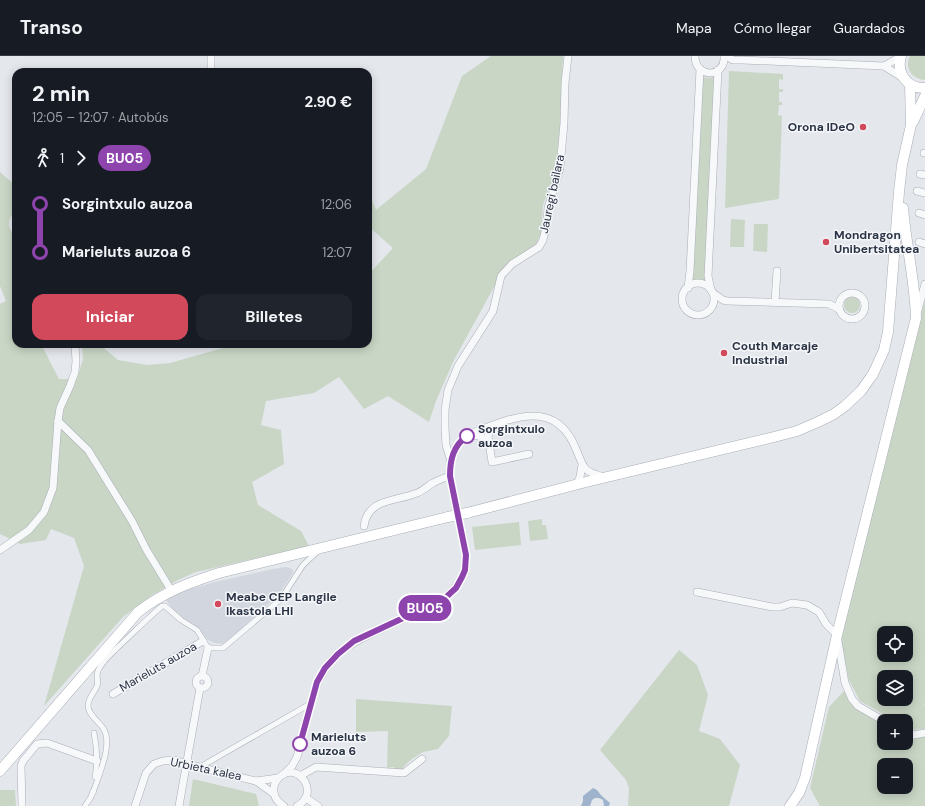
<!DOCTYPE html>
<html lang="es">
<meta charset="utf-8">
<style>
body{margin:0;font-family:"DM Sans",sans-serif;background:#20242c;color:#f1f3f6;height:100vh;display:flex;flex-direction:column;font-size:15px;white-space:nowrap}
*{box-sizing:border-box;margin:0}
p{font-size:13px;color:#9ea1a6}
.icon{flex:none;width:22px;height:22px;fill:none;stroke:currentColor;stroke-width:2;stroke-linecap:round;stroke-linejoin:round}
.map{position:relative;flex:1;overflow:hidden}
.drawer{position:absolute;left:12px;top:12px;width:360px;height:280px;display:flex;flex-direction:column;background:#171b24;border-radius:12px;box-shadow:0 2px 10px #0003}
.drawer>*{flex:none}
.badge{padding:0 8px;border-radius:13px;font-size:14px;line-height:26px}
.tools{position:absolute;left:877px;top:570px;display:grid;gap:8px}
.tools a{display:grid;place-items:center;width:36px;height:36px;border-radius:8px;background:#171b24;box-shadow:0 2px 10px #0003;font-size:20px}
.map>.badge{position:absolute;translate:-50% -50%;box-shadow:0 0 0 2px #fff}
.legs{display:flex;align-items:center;gap:6px;height:44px;padding:0 20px;font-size:13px}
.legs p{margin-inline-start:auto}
.summary{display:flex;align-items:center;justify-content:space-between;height:68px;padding:0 20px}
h1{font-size:22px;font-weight:700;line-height:30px}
.cta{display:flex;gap:8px;margin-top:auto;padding:8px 20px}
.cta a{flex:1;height:46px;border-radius:12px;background:#d1495b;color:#fff;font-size:16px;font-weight:700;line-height:46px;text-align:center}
.cta a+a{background:#20242c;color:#f1f3f6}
ul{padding:0 20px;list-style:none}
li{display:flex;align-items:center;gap:14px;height:48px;font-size:15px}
li i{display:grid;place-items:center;width:6px;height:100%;margin:0 5px;background:currentColor}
li i::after{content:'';width:10px;height:10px;margin:-5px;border:3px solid;border-radius:50%;background:#171b24}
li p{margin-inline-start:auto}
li:first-child i{background:linear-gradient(#0000 50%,currentColor 0)}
li:last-child i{background:linear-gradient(currentColor 50%,#0000 0)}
header{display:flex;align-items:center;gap:24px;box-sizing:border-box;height:56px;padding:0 20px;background:#171b24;border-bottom:1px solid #363941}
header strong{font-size:19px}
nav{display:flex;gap:22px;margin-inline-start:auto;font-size:14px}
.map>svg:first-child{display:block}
.built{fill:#d2d6de}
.green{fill:#c9d6c5;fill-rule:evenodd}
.water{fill:#9fb4cc}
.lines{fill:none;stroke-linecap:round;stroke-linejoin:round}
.pedestrian-casing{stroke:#a9aeb7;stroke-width:6}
.minor-casing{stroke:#a9aeb7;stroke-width:8}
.secondary-casing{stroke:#a9aeb7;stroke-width:11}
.pedestrian{stroke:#f7f8fa;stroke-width:5}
.minor{stroke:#f7f8fa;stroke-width:7}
.secondary{stroke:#fff;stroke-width:10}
.secondary-bridge-casing{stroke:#a9aeb7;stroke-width:11;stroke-linecap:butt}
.secondary-bridge{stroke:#fff;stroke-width:10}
.line-1-casing{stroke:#fff;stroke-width:9}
.line-1{stroke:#8e44ad;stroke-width:6}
.poi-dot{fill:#d1495b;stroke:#f4f6f9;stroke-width:1.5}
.stop-1-dot{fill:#fff;stroke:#8e44ad;stroke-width:2}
.labels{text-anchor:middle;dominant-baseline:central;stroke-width:3;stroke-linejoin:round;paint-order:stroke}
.poi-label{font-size:12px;font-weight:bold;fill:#2b3445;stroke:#f4f6f9;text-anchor:start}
.street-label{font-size:12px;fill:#2b3445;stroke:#f4f6f9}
.stop-label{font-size:12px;font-weight:bold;fill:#2b3445;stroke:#f4f6f9;text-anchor:start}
</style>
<header>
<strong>Transo</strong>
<nav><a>Mapa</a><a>Cómo llegar</a><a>Guardados</a></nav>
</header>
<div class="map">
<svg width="925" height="750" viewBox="0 0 925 750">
<rect width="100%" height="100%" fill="#e4e7ec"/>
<!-- built -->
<path class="built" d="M286,511l4,1 3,2v3l-14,21 -51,47 -6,3 -8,-1 -6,-3 -11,-13 -22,-14 -9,-13 17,-9 32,-9 58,-13z"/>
<!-- green -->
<g class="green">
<path d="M491,0h72l-3,70 -3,33 -4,19 -10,27 -2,28 -5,12 -36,31 -46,84 -18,41 -7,21 -41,-26 -24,13 -25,-32 -25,16 -48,8 -5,24 20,5 3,34 -32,18 6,23 43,26 8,15 -113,26 -18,8 -26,15 -29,22 -79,89 40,-140 -10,-28 -23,-9 -5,11 -26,4 -20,-10v-230l6,-3 -6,-15v-114l16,14v25c-10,8 -9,18 0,26v107h25l18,35h18l6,-20 -1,-15h17l19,16 29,5 23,-2 67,-19h131v-69l25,-27 -25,-22v-42l2,12 6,14 50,-41 36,-93z"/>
<path d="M910,0h15v24c-13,-1 -21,-12 -15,-24z"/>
<path d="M729,15l54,3v6l-4,-1v10h4v3h-4v10h3v3h-3l-1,10 4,1 -3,83 -54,9z"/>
<path d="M701,20l5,2 8,-1 -9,204 -7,-2 -6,2z"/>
<path d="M731,163l14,1 -1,27h-14z"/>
<path d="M754,168h14l-1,28 -14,-1z"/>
<circle cx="852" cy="249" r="8"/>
<path d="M925,244v403l-1,1 1,2v23l-15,1 -4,-2v-7h-11l-35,-20 -11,-21 -8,-39 26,-111zM884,577h22v22h-22zM884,621h22v22h-22z"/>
<path d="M542,463v6h4l2,14 -18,2 -2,-20z"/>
<path d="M519,466l2,23 -46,5 -3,-23z"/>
<path d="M679,594l18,15 11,30 -9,36 21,8 20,26 -11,41h-101l1,-18 -3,-8 -26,-30z"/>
<path d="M844,635l11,17 29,17v18h22v-6l2,1 17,-2v70h-105l-10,-18 19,-81zM884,709h22v22h-22z"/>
<path d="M356,643l96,7 -3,30 -11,13 -15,3 -11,7 -8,7 -2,5h-6l-2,-4 -7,1 1,-37 -32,1z"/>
<path d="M193,723l63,15 3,12h-70z"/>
<path d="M0,734h15l1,16h-16z"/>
</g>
<!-- water -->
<path class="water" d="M593,732c7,3 5,5 10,9 2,2 5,4 7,6l-1,3h-5l-1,-6 -4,-2h-4l-3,2 -2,6h-9l2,-5v-5z"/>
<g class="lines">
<!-- pedestrian casing -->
<g class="pedestrian-casing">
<g id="pedestrian">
<path d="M94,677c3,15 4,29 1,44"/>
<path d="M200,711l110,-63"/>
<path d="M93,737c5,-17 21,-49 10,-65 -4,-6 -15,-14 -15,-22 0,-8 6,-13 9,-20 2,-5 -2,-12 2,-17 4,-8 12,-15 18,-21 15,-14 29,-28 45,-42h3l16,14 16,10 11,18h15l58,-49 22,-34 15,-14"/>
<path d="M85,750l6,-9 2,-6"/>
</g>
</g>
<!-- minor casing -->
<g class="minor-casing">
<g id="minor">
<path d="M211,0v16"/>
<path d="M695,0c0,23 31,22 29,0"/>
<path d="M726,0l7,4h10l141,6 16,-9"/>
<path d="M884,10l19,12"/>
<path d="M924,97h1"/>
<path d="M920,118l5,1"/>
<path d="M917,135l8,2"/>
<path d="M919,157l6,2"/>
<path d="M919,186l6,2"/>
<circle cx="698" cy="243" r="16"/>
<path d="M688,232l2,-17 10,-202"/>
<path d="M711,234l-3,-14 10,-206"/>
<circle cx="852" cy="250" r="13"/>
<path d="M713,237l10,7 4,1 102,3 10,5"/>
<path d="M775,246l2,-31"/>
<path d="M918,254l7,-26"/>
<path d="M58,365l30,29 44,71 14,28 25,41"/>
<path d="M491,370l-3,10 4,26 37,-8"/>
<path d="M470,378l12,3 6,7"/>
<path d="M450,402l-4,-13 -1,-17v-18l3,-20 10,-24 35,-55 8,-35 11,-12 27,-17 4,-7 4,-17 1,-15 12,-40 4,-45 1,-40 3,-27"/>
<path d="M577,428l3,-7 2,-12"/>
<path d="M364,470c4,-28 31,-24 53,-33 6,-2 10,-7 16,-10 5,-3 11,-5 17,-7"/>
<path d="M0,494l29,-20 15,-18 9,-24 5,-67 2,-13 10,-22 5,-14 1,-11 -1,-17"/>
<path d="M697,536l75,15h8l12,-4 15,2 12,7 7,12 11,11 8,48 7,16 6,7 26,15"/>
<path d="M202,620l6,-28"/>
<circle cx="202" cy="626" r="6"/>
<path d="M113,638l90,-53"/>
<path d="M906,677l8,2 11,-2"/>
<path d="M284,718l8,-8 5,-9 17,-65c13,-40 39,-50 75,-67 18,-9 37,-17 55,-26l11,-11 7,-11 3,-7 1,-15 -16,-79c-1,-20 3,-30 20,-42 39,-15 85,-38 106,15 8,19 6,22 28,28"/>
<path d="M300,720l16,-9 88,6 18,-14"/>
<path d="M256,725l22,-3"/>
<path d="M306,742l12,8"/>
<path d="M22,750l-1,-40 2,-5 14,-17 10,-1 50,18"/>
<path d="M135,750l11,-33 8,-9 9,-3 11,-1 13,4 69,17 18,13"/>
<path d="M179,750l21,-118"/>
<path d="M284,750c-7,-4 -11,-10 -10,-18 0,-5 3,-9 8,-13 18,-12 38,19 15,31"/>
</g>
</g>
<!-- secondary casing -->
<g class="secondary-casing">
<g id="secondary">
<path d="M901,0c-5,17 6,33 24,32"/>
<path d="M913,66l12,-26"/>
<path d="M467,457l119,-31 188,-45 23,-6 21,-9 16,-8 11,-8 16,-15 7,-10 5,-7 11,-24 4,-18 11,-140 3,-27 9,-40 -1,-41"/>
<path d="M0,715l138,-159c26,-20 50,-29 81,-39l229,-56"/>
<path d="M790,750l9,-13 6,-15 32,-143 79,-317c-1,-37 -10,-73 -13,-110"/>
</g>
</g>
<!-- pedestrian -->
<use href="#pedestrian" class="pedestrian"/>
<!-- minor -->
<use href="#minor" class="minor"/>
<!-- secondary -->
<use href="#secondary" class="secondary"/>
<!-- secondary-bridge casing -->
<g class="secondary-bridge-casing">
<path id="secondary-bridge" d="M448,461l19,-4"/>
</g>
<!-- secondary-bridge -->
<use href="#secondary-bridge" class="secondary-bridge"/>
</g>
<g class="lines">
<!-- line-1 casing -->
<g class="line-1-casing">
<path id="line-1" d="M300,688l17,-62 8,-14 13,-14 16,-13 90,-42 12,-11 6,-11 3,-7 1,-15 -16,-79c0,-16 3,-30 17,-40"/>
</g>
<!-- line-1 -->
<use href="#line-1" class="line-1"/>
</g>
<!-- markers -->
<g class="poi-dot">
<circle cx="863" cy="71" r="4"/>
<circle cx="826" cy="186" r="4"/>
<circle cx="724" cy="297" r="4"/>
<circle cx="218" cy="548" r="4"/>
</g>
<g class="stop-1-dot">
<circle cx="467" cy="380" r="7"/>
<circle cx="300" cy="688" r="7"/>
</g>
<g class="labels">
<!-- poi labels -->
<g class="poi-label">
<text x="855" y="71" text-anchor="end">Orona IDeO</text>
<text x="834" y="179">Mondragon<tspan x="834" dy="14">Unibertsitatea</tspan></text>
<text x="732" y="290">Couth Marcaje<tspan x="732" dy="14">Industrial</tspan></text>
<text x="226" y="541">Meabe CEP Langile<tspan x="226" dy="14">Ikastola LHI</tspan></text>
</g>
<!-- street labels -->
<g class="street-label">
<text transform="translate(552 138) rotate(-78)">Jauregi bailara</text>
<text transform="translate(158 611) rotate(-30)">Marieluts auzoa</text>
<text transform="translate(206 713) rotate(12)">Urbieta kalea</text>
</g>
<!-- stop labels -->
<g class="stop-label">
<text x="478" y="373">Sorgintxulo<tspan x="478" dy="14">auzoa</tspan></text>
<text x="311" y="681">Marieluts<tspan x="311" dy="14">auzoa 6</tspan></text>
</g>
</g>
</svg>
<div class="tools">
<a><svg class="icon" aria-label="locate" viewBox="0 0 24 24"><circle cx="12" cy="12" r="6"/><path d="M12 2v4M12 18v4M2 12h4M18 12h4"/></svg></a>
<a><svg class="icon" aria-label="layers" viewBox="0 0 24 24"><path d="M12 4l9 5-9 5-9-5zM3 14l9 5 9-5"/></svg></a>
<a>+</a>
<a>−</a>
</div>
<b class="badge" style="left:425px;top:552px;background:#8e44ad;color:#fff">BU05</b>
<section class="drawer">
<div class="summary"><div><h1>2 min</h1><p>12:05 – 12:07 · Autobús</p></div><b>2.90 €</b></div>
<div class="legs"><svg class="icon" aria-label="walk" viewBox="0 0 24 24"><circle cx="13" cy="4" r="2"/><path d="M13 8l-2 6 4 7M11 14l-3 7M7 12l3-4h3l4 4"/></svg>1<svg class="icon" aria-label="forward" viewBox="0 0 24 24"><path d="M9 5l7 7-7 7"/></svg><b class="badge" style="background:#8e44ad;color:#fff">BU05</b></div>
<ul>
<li><i style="color:#8e44ad"></i><b>Sorgintxulo auzoa</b><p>12:06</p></li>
<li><i style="color:#8e44ad"></i><b>Marieluts auzoa 6</b><p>12:07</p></li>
</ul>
<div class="cta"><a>Iniciar</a><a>Billetes</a></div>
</section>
</div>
